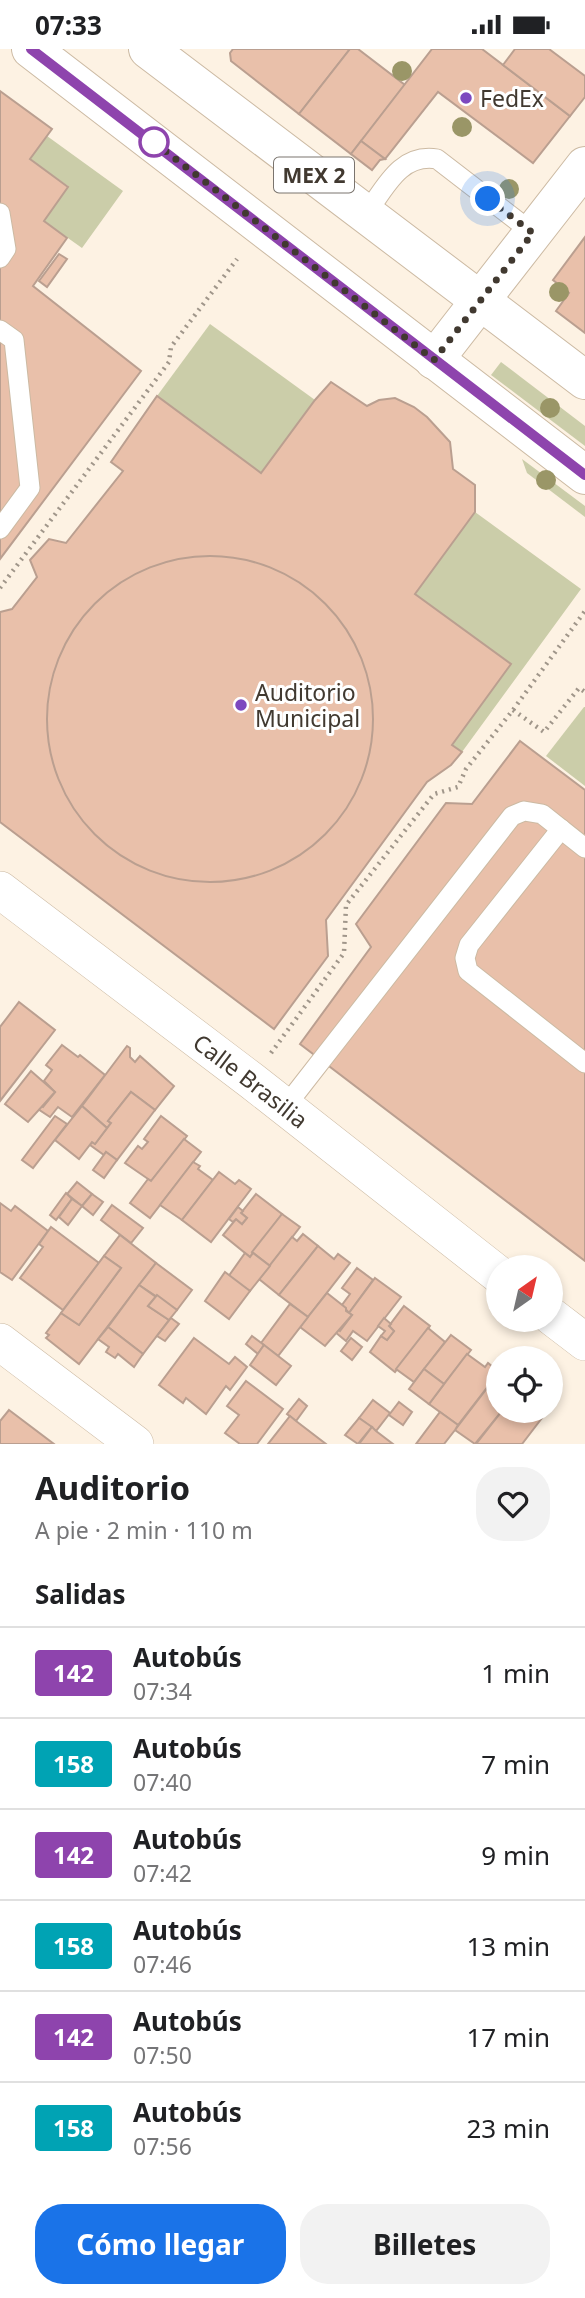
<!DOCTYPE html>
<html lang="es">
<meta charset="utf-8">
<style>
body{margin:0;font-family:"Noto Sans",sans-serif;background:#f2f2f2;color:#202124;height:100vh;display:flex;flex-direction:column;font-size:26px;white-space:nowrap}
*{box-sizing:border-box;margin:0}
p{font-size:23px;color:#757577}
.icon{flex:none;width:38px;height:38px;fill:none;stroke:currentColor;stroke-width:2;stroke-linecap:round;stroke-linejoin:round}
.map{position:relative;height:1395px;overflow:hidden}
.sheet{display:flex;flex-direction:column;background:#fff;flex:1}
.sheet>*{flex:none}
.badge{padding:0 14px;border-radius:5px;font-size:24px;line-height:46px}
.needle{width:46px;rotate:34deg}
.controls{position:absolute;left:486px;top:1206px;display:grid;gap:14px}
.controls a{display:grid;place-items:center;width:77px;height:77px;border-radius:50%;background:#fff;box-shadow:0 4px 10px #0003;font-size:35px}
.you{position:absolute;width:35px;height:35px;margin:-18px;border:5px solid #fff;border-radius:50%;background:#1a73e8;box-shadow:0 0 0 10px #1a73e833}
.map>.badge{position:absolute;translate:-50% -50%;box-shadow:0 0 0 4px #fff}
h2{padding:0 35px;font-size:26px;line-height:63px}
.round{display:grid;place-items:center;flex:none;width:74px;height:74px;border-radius:28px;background:#f2f2f2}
.headline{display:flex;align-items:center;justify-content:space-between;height:119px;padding:0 35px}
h1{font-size:33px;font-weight:700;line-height:52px}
.primary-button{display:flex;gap:14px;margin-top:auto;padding:14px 35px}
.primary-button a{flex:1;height:80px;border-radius:28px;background:#1a73e8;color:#fff;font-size:28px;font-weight:700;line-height:80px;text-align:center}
.primary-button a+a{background:#f2f2f2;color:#202124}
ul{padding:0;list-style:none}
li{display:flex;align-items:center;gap:21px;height:91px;padding:0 35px;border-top:2px solid #e0e0e0}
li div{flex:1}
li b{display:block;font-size:26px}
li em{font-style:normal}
li .badge{min-width:77px;font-weight:700;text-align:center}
.status{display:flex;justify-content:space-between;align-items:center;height:49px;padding:0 35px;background:#fff;direction:ltr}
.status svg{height:19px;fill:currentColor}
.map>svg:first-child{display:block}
.green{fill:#cbcda9}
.building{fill:#e9c0aa;stroke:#ba9f90;stroke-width:2}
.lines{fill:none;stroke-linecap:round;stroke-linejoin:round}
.lane-casing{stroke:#ccbaa3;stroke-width:21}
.street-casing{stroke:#ccbaa3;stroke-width:38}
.secondary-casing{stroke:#ccbaa3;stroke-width:40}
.primary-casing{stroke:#ccbaa3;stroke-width:40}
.path{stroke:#a0968a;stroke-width:4.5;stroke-dasharray:2 5;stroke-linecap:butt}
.lane{stroke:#fff;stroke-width:19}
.street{stroke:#fff;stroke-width:37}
.secondary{stroke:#fff;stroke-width:38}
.primary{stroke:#fff;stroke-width:38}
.tree{fill:#9a9667}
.line-casing{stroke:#fff;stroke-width:16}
.line{stroke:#8e44ad;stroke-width:10}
.walk{stroke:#413930;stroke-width:7;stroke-dasharray:0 12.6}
.poi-dot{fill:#7d48bf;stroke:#fff;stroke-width:2.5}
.stop-dot{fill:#fff;stroke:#8e44ad;stroke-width:3.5}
.labels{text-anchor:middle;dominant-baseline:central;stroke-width:6;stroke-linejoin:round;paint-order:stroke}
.shield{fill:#fff;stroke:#7a746e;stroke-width:2}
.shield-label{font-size:21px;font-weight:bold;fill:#413930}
.poi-label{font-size:23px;fill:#413930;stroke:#fff;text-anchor:start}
.street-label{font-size:23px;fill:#413930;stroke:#fff}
</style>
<div class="status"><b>07:33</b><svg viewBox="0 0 49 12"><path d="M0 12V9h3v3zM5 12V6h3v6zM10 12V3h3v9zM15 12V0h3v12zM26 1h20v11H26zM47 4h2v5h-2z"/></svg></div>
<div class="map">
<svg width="585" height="1395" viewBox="0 0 585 1395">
<rect width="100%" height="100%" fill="#fdf2e3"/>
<!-- green -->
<g class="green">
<path d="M47,87l76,55 -41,57 -38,-27 24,-35 -38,-27z"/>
<path d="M210,275l105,76 -54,73 -104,-77z"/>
<path d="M501,313l84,64v20l-94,-71z"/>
<path d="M522,410l63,47v11l-58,-44z"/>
<path d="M475,463l106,77 -119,163 -10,-7 59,-81 -96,-70z"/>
<path d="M584,658h1v79l-39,-30z"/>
</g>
<!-- building -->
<g class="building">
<path d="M233,0h117l-51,65 -68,-53 -1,-8z"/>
<path d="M350,0h8l47,36 -54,69 -52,-40z"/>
<path d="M432,0h50l88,67 -37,47 -95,-71 -53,67 -24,-18z"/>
<path d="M515,0h34l36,27v21l-15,19 -67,-51z"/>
<path d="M0,42l52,38 -22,30 38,28 -24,34 23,17 -34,48 108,85 -141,188z"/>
<path d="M361,92l24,18 -5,1 -8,10 -21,-16z"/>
<path d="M585,188v96l-29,-22 13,-18 -16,-13z"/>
<path d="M59,205l8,5 -20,28 -8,-6z"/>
<path d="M331,333l36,24 12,-6 16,-2 19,9 13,10 23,25 3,27 22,16v27l-60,82 96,70 -59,81 10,7 -11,13 -24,17 -101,138 2,36 -54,73 -274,-207v-210l12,-3 25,-32 -7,-17 19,-21 17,4 57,-72 -12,-9 46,-66 104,77 54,-73z"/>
<circle cx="210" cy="670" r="163"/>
<path d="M520,692l65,49v471l-285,-217 71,-97 -15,-23 90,-121 26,1z"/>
<path d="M19,953l36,28 -55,71v-74z"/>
<path d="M62,996l16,12 2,-2 25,20 -33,42 -14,-10 -8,10 -12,-8 3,-3 2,1 12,-15 -11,-11 8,-11 -6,-5z"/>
<path d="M127,997l3,2v9l5,5 5,-6 34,30 -19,24 -24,-18 -23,29 3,2 -4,5 -25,-22z"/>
<path d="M31,1022l24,21 -27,30 -23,-18z"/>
<path d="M131,1043l24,18 -38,50 -11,-8 -2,3 -14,-10 2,-3 3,2 16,-21 -3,-2z"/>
<path d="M82,1057l25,22 -12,16 -3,-2 -13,17 -24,-19z"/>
<path d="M55,1067l12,8 -34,44 -11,-8z"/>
<path d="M161,1067l26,20 -36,45 -26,-18 13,-17 4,3 6,-7 -4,-3z"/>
<path d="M184,1090l17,13 -51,66 -20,-15 18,-24 3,2z"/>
<path d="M106,1103l11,8 -13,18 -11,-8z"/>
<path d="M193,1113l7,4 -2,3 15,11 -31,40 -22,-15z"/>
<path d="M219,1123l16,12 4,-4 12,9 -40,53 -29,-22z"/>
<path d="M77,1133l15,12 -10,12 -15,-12z"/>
<path d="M66,1144l6,6 -16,21 -6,-5z"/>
<path d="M92,1145l11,8 -10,13 -11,-9z"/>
<path d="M256,1145l26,20 -32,43 -27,-22 13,-16 6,5 5,-6 -6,-5z"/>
<path d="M72,1150l10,7 -14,19 -9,-8z"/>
<path d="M0,1154l11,8 4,-5 33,25 -36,49 -12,-8z"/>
<path d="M112,1156l31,23 -12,15 -30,-23z"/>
<path d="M238,1158l5,4 -2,2 6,5 -5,6 -6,-5 -3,3 -4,-3z"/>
<path d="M282,1165l18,13 -30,39 -18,-14z"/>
<path d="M51,1178l48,36 -36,47 -43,-32 23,-31 -4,-3z"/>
<path d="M303,1185l15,12 -39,49 -20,-16 33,-42 5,4z"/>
<path d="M120,1186l36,28 -77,101 -33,-26 3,-3 -3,-2 15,-20 18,12 42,-57 -17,-12z"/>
<path d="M318,1197l16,13 4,-5 12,9 -42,54 -29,-22z"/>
<path d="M245,1204l5,4 3,-4 17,13 -20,25 -22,-14z"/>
<path d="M104,1207l17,12 -42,57 -18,-12z"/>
<path d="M156,1214l36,27 -15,20 -38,-25z"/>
<path d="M357,1219l16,12 -24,33 -7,-8 8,-11 -8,-6z"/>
<path d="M225,1223l25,19 -21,28 -24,-18z"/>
<path d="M375,1229l26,19 -34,44 -14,-10 -7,10 -11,-9 3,-3 2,2 12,-16 -3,-2z"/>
<path d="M139,1236l17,12 -8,9 21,14 -26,34 -35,-27z"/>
<path d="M327,1244l19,15v3l6,4 -27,31 -25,-19z"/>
<path d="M157,1246l20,15 -8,10 -21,-14z"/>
<path d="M290,1255l18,13 -30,39 -17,-13z"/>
<path d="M404,1257l26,20 -35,46 -25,-20 11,-16 6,4 7,-9 -5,-5z"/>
<path d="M171,1269l8,6 -14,17 -8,-5z"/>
<path d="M384,1269l7,6 -2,2 5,5 -7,9 -6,-4 4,-5 -7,-5z"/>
<path d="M108,1278l35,27 -9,13 -16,-13 -3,4 -9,-6 3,-5 -11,-8z"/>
<path d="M428,1279l17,14 -31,40 -18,-13z"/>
<path d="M451,1286l20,15 -27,34 -20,-15z"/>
<path d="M252,1287l12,9 -6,9 -12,-10z"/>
<path d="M194,1289l35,26 6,-7 12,10 -17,23 -4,-4 -20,28 -20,-16 -3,5 -24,-18z"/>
<path d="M351,1289l11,9 -10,13 -11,-9z"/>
<path d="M264,1296l27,21 -15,19 -26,-20z"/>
<path d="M467,1305l18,13 3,-4 11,9 -41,53 -29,-21z"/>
<path d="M424,1320l20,15 -15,20 -20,-15z"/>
<path d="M246,1332l37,28 -26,35h-17l-15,-11 14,-18 -12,-9z"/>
<path d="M488,1338l11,12v12h3l-27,33 -20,-14z"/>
<path d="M299,1350l8,7 -11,15 -9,-7z"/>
<path d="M373,1351l17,13 -14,18 -17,-13z"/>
<path d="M399,1353l13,10 -9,13 -14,-10z"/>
<path d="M9,1361l45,34h-54v-23z"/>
<path d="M502,1362h38l5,3 -23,30h-46z"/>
<path d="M440,1363l18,13 -3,5 -11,14h-28z"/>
<path d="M290,1367l6,5 30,23h-58z"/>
<path d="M359,1369l13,9 -14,17 -13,-9z"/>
<path d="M372,1378l4,4 17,13h-34z"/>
</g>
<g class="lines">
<!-- lane casing -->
<g class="lane-casing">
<g id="lane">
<path d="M0,164l6,36 -6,9"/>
<path d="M366,165c19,-26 34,-61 71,-55l96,74"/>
<path d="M0,281l14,10 16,148 -30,41"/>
<path d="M561,780l-92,116 -4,13 3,13 117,92"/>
<path d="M285,1058l227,-291 12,-5 18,3 43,34"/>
</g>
</g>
<!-- street casing -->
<g class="street-casing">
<g id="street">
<path id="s1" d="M0,841l252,191 247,194"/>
<path d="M551,1267l34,26"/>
<path d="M0,1293l135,102"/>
</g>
</g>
<!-- secondary casing -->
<g class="secondary-casing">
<path id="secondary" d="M434,311l151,-194"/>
</g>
<!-- primary casing -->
<g class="primary-casing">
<g id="primary">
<path d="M31,0l554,426"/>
<path d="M148,0l437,331"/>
</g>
</g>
<!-- path -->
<g class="path">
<path d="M0,539l169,-226 2,-15 66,-88"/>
<path d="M513,661l31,22 35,-44 6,4"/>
<path d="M271,1004l73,-100 2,-48 88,-111 24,-7 8,-18 47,-59 72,-99"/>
</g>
<!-- lane -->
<use href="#lane" class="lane"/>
<!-- street -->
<use href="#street" class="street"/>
<!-- secondary -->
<use href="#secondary" class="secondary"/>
<!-- primary -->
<use href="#primary" class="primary"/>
</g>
<!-- trees -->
<g class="tree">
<circle cx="402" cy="22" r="10"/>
<circle cx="462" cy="78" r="10"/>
<circle cx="509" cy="140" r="10"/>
<circle cx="559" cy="243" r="10"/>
<circle cx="550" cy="359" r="10"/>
<circle cx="546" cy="431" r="10"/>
</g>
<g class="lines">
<!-- line casing -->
<g class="line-casing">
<path id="line" d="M31,0l554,426"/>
</g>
<!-- line -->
<use href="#line" class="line"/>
<!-- walk -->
<path class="walk" d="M154,93l-4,-3 284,221 99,-127 -45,-34"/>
</g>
<!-- markers -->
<g class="poi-dot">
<circle cx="466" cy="49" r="7"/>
<circle cx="241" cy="656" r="7"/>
</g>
<circle class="stop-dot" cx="154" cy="93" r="14"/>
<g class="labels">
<!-- shield labels -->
<rect class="shield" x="274" y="108.5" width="80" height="35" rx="5"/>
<g class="shield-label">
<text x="314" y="126">MEX 2</text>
</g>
<!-- poi labels -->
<g class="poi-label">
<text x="480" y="49">FedEx</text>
<text x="255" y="643">Auditorio<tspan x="255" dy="26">Municipal</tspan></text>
</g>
<!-- street labels -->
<g class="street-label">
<text stroke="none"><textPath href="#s1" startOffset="315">Calle Brasilia</textPath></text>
</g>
</g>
</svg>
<div class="controls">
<a><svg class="needle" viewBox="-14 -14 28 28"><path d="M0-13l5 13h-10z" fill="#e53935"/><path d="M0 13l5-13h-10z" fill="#757577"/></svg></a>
<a><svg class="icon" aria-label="locate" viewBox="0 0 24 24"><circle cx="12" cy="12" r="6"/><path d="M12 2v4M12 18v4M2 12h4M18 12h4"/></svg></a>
</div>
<div class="you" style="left:488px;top:150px"></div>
</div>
<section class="sheet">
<div class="headline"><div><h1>Auditorio</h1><p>A pie · 2 min · 110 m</p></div><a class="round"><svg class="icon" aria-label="heart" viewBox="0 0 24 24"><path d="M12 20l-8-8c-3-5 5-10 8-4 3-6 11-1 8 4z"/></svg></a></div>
<h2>Salidas</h2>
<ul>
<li><span class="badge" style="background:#8e44ad;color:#fff">142</span><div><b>Autobús</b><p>07:34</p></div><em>1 min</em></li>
<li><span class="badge" style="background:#00a3b4;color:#fff">158</span><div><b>Autobús</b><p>07:40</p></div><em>7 min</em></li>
<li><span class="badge" style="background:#8e44ad;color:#fff">142</span><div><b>Autobús</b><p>07:42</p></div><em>9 min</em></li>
<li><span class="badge" style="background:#00a3b4;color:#fff">158</span><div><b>Autobús</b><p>07:46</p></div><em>13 min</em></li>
<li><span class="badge" style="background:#8e44ad;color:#fff">142</span><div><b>Autobús</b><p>07:50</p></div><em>17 min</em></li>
<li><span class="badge" style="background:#00a3b4;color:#fff">158</span><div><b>Autobús</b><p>07:56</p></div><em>23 min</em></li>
</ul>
<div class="primary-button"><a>Cómo llegar</a><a>Billetes</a></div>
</section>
